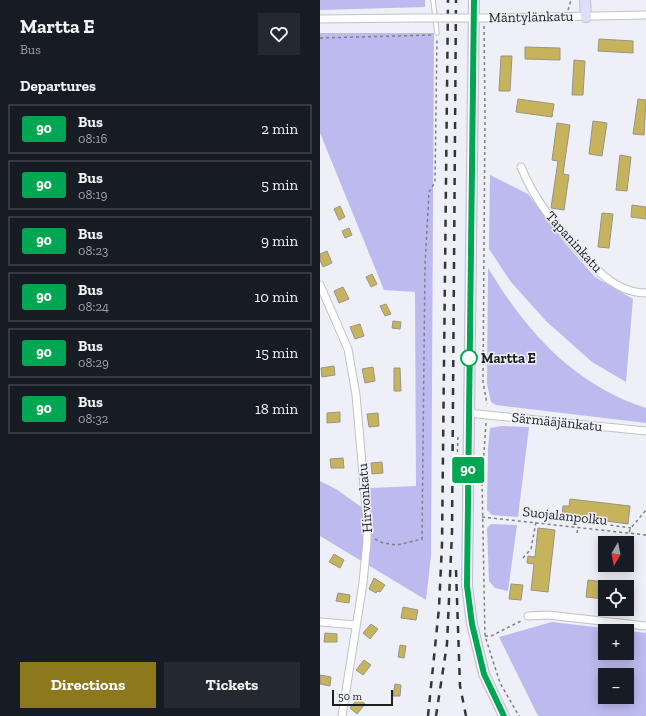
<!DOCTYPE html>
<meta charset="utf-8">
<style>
body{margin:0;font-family:"Zilla Slab",serif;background:#242831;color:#f1f3f6;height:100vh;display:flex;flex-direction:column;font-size:15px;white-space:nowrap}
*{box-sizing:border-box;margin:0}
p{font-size:13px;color:#9ea1a6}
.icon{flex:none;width:22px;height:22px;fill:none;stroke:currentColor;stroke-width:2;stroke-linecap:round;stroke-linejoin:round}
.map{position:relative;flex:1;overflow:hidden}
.side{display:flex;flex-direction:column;background:#171b24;width:320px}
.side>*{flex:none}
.badge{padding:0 8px;border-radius:3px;font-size:14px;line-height:26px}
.needle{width:26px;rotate:190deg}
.fabs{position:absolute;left:278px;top:536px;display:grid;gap:8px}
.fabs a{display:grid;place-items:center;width:36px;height:36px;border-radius:0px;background:#171b24;box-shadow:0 2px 10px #0003;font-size:20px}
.scale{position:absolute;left:12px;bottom:10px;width:61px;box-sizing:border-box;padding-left:4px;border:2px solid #1f1f22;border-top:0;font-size:11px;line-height:14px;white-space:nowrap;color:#1f1f22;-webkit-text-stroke:3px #efeff7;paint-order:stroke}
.map>.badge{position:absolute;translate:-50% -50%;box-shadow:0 0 0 2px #fff}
h2{padding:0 20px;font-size:15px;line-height:36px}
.round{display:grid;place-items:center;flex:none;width:42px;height:42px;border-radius:0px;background:#242831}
.summary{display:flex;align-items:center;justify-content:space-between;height:68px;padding:0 20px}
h1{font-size:19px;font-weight:700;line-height:30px}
.button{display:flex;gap:8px;margin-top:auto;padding:8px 20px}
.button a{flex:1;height:46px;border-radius:0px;background:#8c781d;color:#fff;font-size:16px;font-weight:700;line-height:46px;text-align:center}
.button a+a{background:#242831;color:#f1f3f6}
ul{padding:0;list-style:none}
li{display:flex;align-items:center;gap:12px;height:50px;margin:0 8px 6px;padding:0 12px;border:2px solid #363941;border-radius:0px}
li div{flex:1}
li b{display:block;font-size:15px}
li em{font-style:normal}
li .badge{min-width:44px;font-weight:700;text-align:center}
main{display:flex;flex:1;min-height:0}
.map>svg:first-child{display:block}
.green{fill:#bdbaef;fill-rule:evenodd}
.building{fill:#c8b35d;stroke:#96948d}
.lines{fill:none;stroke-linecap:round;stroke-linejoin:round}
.lane-casing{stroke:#c2c2c9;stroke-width:5.5}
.street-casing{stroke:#c2c2c9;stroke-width:9}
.secondary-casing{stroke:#c2c2c9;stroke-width:12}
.path{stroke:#7f7f84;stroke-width:1.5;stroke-dasharray:3 3;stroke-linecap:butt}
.lane{stroke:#fff;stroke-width:3.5}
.street{stroke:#fff;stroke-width:7}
.secondary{stroke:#e0ddfa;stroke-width:10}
.rail{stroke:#353539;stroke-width:2.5;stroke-dasharray:7 7;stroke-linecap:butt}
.street-bridge-casing{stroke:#c2c2c9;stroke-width:9;stroke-linecap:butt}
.street-bridge{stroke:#fff;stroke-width:7}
.line-casing{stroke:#fff;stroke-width:9}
.line{stroke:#00a651;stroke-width:6}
.stop-dot{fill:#fff;stroke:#00a651;stroke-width:2}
.labels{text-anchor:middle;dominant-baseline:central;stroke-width:3;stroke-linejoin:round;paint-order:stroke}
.street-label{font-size:14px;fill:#1f1f22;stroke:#efeff7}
.stop-label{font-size:14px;font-weight:bold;fill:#1f1f22;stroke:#efeff7;text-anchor:start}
</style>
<main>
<section class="side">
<div class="summary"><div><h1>Martta E</h1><p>Bus</p></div><a class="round"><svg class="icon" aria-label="heart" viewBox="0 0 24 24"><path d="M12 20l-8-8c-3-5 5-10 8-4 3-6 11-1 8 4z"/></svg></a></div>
<h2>Departures</h2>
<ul>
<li><span class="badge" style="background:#00a651;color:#fff">90</span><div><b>Bus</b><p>08:16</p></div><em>2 min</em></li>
<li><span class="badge" style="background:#00a651;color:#fff">90</span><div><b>Bus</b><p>08:19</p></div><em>5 min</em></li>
<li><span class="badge" style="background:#00a651;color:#fff">90</span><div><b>Bus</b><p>08:23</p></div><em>9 min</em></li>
<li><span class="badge" style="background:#00a651;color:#fff">90</span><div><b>Bus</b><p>08:24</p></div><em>10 min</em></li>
<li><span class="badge" style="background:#00a651;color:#fff">90</span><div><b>Bus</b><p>08:29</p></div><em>15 min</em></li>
<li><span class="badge" style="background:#00a651;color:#fff">90</span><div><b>Bus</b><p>08:32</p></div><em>18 min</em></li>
</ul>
<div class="button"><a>Directions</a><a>Tickets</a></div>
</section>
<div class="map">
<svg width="326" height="716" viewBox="0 0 326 716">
<rect width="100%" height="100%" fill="#efeff7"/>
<!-- green -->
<g class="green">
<path d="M0,0h105v7l-105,3z"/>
<path d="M0,33h114l-3,523 -5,44 -106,-64v-55l16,8 35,25 -2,-26 47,-2 -1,-194 -31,-2 -64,-157z"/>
<path d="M170,175l38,19 36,48 31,35 38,22 -7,83 -34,-20 -46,-41 -35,-39 -22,-33z"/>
<path d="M168,268c39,64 85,116 158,140v15l-150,-18 -5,-3 -4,-18z"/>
<path d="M182,426l27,1 -11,90 -26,-2 -5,-5 1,-62 2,-20z"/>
<path d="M171,524l26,1 -9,66 -13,-3 -6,-7 -2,-53z"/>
<path d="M232,622l94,11v83h-108l-39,-79zM285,631h22v22h-22zM285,675h22v22h-22z"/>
</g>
<!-- building -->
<g class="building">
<path d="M279,39l34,2v12l-35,-2z"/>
<path d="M205,47l35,1v12l-35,-1z"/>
<path d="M181,56h11l-2,35h-11z"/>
<path d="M254,60l11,1 -2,34h-11z"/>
<path d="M198,99l36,5 -2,13 -36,-5z"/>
<path d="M318,99l8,1 -2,35 -11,-1z"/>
<path d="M273,121l14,2 -5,33 -13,-2z"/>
<path d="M237,123l13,2 -7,49 6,1 -5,35 -13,-2 7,-47 -6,-1z"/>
<path d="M300,155l11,2 -4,34 -11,-1z"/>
<path d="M312,205l14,2v12l-15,-2z"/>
<path d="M20,206l5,11 -6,3 -5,-11z"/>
<path d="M282,213l11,1 -4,34 -11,-1z"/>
<path d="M29,228l3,7 -7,3 -3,-7z"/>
<path d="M7,251l5,12 -9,4 -3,-7v-6z"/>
<path d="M52,274l5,10 -6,3 -5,-10z"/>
<path d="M23,287l6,12 -10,4 -5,-12z"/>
<path d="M66,304l5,10 -6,2 -5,-10z"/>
<path d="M73,321l8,1 -1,7 -8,-1z"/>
<path d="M40,324l4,12 -9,3 -5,-12z"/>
<path d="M14,366l1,9 -13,2 -1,-9z"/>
<path d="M53,367l2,14 -10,2 -3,-14z"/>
<path d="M74,368h6l1,23h-7z"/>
<path d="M20,412v10l-13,1v-10z"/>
<path d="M58,413l1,13 -10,1 -2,-13z"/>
<path d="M23,458l1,10h-13l-1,-9z"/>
<path d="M62,462l1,11 -11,1 -1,-11z"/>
<path d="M250,499l60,7 -2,18 -66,-9 1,-9h6z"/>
<path d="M218,528l17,2 -7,62 -17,-2 3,-26 -7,-1 1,-7 7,1z"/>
<path d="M14,554l10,6 -4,8 -11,-6z"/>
<path d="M54,578l11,7 -5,7 -3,-1 -1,2 -7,-4z"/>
<path d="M268,580l17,2v17l-19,-2z"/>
<path d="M191,584l12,1 -2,15 -12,-1z"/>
<path d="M18,593l12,2 -1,8 -13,-2z"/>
<path d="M83,607l15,3 -2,10 -15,-2z"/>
<path d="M51,624l7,5 -8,10 -7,-6z"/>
<path d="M5,633l12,1v8h-13z"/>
<path d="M80,645l6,1 -2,12 -6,-1z"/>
<path d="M44,660l7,5 -8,10 -7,-5z"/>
<path d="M0,675l11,2 -1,9 -10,-2z"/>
<path d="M75,684l6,1 -1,11h-7z"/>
<path d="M38,698l7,6 -8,10 -7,-6z"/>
</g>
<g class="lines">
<!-- lane casing -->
<g class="lane-casing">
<path id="lane" d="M113,0l4,33"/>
</g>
<!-- street casing -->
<g class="street-casing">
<g id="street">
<path d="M175,18l151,-3"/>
<path d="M0,19l93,-1"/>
<path d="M201,167c14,35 38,63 64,90 9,10 19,21 32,28 9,5 19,8 29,8"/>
<path d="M0,285l28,64 8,46 11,126v20l-4,42 -21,133"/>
<path d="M148,413l178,18"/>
<path d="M208,616l20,-1 98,11"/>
<path d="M0,622l36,3"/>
</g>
</g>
<!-- secondary casing -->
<g class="secondary-casing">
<g id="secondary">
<path d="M154,0l-7,586 5,38 12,50 20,42"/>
<path d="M265,0l1,17"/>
</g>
</g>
<!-- path -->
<g class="path">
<path d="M248,10l3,-10"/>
<path d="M164,26l1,90 -2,266 4,22"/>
<path d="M0,38l112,-3"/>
<path d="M166,423l-4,58 3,155 15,47 19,33"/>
<path d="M137,464l1,-30"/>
<path d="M162,517l164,18"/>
<path d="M231,517l80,11"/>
<path d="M309,532l2,-4 15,-18"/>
<path d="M257,533l1,-6"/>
<path d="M55,539l8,4 14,2 25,-6 3,-273 4,-74 6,-10 2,-144"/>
<path d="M203,558l8,-9 5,-27"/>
<path d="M165,636h6l32,-16"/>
</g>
<!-- lane -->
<use href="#lane" class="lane"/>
<!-- street -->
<use href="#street" class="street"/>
<!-- secondary -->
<use href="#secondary" class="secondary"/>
<!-- rail -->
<g class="rail">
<path d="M136,570l4,116 6,30"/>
<path d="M108,716l11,-108 3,-64 6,-544"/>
<path d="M116,716l11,-72 5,-112 4,-532"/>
</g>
<!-- street-bridge casing -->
<g class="street-bridge-casing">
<path id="street-bridge" d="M93,18h82"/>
</g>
<!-- street-bridge -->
<use href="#street-bridge" class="street-bridge"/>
</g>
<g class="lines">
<!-- line casing -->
<g class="line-casing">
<path id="line" d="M154,0l-7,586 5,38 12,50 20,42"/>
</g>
<!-- line -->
<use href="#line" class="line"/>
</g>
<!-- markers -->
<circle class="stop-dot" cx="149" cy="358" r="8"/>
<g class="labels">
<!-- street labels -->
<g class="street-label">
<text transform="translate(211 17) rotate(-1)">Mäntylänkatu</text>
<text transform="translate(254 242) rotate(48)">Tapaninkatu</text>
<text transform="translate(237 422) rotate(6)">Särmääjänkatu</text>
<text transform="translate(45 498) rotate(-94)">Hirvonkatu</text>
<text transform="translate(245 516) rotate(6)">Suojalanpolku</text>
</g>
<!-- stop labels -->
<g class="stop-label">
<text x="161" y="358">Martta E</text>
</g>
</g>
</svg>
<div class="fabs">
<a><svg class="needle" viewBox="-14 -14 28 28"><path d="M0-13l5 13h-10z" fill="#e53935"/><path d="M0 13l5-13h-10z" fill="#9ea1a6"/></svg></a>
<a><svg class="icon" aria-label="locate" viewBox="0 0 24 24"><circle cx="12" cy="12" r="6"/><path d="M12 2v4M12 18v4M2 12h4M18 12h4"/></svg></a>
<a>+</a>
<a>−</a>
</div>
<div class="scale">50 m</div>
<b class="badge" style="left:148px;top:470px;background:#00a651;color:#fff">90</b>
</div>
</main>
